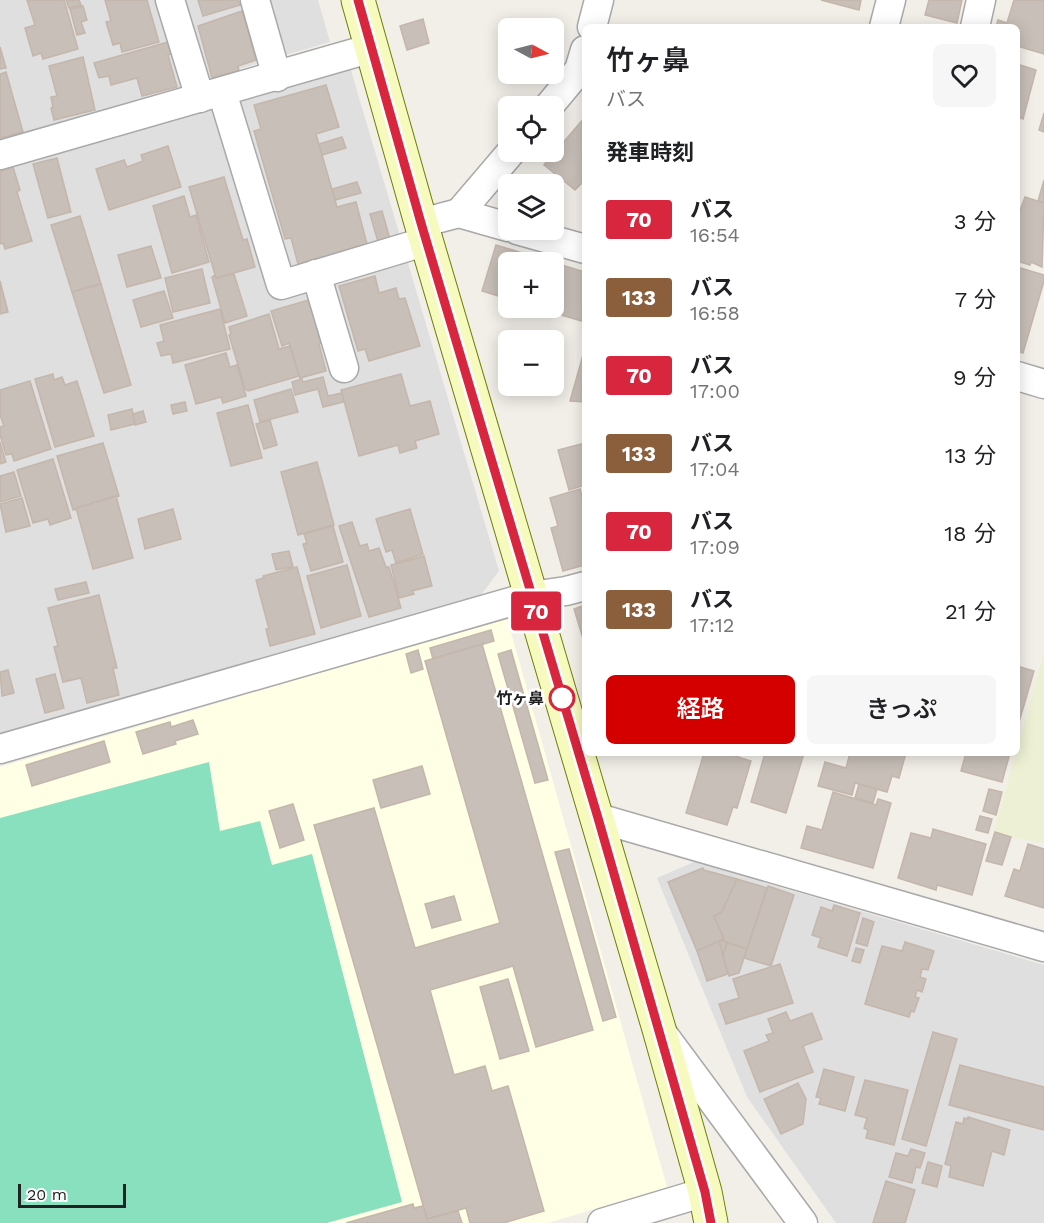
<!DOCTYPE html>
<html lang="ja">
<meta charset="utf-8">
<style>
body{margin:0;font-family:"Work Sans","Noto Sans JP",sans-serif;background:#f6f6f6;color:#202124;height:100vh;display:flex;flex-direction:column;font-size:22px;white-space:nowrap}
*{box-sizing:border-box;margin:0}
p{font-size:20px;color:#757577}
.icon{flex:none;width:33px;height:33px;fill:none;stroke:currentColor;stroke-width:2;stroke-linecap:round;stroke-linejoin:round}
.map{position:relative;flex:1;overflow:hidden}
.drawer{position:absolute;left:582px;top:24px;width:438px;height:732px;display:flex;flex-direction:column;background:#fff;border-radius:9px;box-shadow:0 3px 15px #0003}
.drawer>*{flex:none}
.badge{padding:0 12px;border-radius:4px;font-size:21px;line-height:39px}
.needle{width:39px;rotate:97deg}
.buttons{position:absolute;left:498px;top:18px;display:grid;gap:12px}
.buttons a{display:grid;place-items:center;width:66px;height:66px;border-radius:9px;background:#fff;box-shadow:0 3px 15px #0003;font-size:30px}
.scale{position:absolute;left:18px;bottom:15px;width:108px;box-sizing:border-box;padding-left:6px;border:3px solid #222;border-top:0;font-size:16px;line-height:21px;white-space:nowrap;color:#222;-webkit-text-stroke:4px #fff;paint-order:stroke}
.map>.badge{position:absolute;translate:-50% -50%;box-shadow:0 0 0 3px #fff}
h2{padding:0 24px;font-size:22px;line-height:54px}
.round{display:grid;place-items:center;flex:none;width:63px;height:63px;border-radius:9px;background:#f6f6f6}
.headline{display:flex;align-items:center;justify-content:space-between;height:102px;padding:0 24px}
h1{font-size:28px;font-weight:600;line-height:45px}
.action{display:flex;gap:12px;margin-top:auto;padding:12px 24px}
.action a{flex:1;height:69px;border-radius:9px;background:#d40000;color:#fff;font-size:24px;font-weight:600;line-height:69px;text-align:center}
.action a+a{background:#f6f6f6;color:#202124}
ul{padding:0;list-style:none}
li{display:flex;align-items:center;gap:18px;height:78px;padding:0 24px}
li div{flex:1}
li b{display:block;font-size:22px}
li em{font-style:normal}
li .badge{min-width:66px;font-weight:700;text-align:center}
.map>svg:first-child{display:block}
.residential{fill:#e0dfdf}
.education{fill:#ffffe5}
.farmland{fill:#eef0d5}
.pitch{fill:#88e0be}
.building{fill:#c7bfb8;stroke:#c4b6ab;stroke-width:1.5}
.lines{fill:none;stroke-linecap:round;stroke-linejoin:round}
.minor-casing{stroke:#a9a9a9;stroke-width:31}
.secondary-casing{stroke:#707d05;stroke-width:35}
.minor{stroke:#fff;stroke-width:28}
.secondary{stroke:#f7fabf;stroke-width:33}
.line-casing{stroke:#fff;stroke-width:14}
.line{stroke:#d7263d;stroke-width:9}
.stop-dot{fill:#fff;stroke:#d7263d;stroke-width:3}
.labels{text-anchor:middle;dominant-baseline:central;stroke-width:5;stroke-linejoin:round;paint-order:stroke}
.stop-label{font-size:16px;font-weight:bold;fill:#222;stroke:#fff;text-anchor:end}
</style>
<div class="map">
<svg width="1044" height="1223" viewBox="0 0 1044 1223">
<rect width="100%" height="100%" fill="#f2efe9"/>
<!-- residential -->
<g class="residential">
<path d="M0,0h318l12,42 -330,98z"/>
<path d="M350,67l149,504 -18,24 -481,139v-566z"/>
<path d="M694,862l350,103v258h-208l-89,-126 -90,-219z"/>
</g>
<!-- education -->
<path class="education" d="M507,618l160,569 -119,36h-548v-456z"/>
<!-- farmland -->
<path class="farmland" d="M1044,652v191l-51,-8z"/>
<!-- pitch -->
<path class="pitch" d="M209,762l11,69 40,-10 12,44 40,-11 90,348 -75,21h-327v-405z"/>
<!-- building -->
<g class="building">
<path d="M27,0h37l14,49 -35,10 -2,-6 -8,3 -8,-28 10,-3z"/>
<path d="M66,0h13l2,5 -12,3z"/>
<path d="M105,0h42l12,42 -37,10 -2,-9 -7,2 -7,-23 5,-1z"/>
<path d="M198,0h40l2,5 -37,11z"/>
<path d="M821,0h40l-2,10z"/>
<path d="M929,0h33l-5,23 -32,-8z"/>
<path d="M1014,0h30v54l-27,-8v-19h-21l2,-7 9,3z"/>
<path d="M83,6l4,14 -6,2 4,11 -8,2 -7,-26z"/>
<path d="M242,11l14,49 -18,6 1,4 -27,8 -14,-52z"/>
<path d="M423,19l6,24 -22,7 -7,-24z"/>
<path d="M168,42l3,12 -3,1 9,32 -35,9 -5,-18 -26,7 -2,-9 -10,2 -5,-15z"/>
<path d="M0,47l6,21 -6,1z"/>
<path d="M83,57l12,53 -41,10 -3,-12 2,-1 -2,-10 6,-1 -8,-30z"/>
<path d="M1017,64l19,6 -13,49 -6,-2z"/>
<path d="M6,72l17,60 -23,6v-64z"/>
<path d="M326,85l13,42 -23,7 21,73 19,-5 11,42 -69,20 -7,-26 -6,1 -31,-108 7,-2 -7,-24z"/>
<path d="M1044,113v19l-5,-2z"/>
<path d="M585,117v63l-10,10 -31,-25z"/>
<path d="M342,137l4,11 -24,7 -3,-11z"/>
<path d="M168,146l13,41 -72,23 -13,-41 28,-9 3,7 16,-6 -2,-6z"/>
<path d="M57,158l14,54 -23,6 -15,-54z"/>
<path d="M13,167l7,23 -3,2 15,49 -27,8 -2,-6 -3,1v-73z"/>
<path d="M224,177l19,63 4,-1 8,28 -39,11 -27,-91z"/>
<path d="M1044,180v23l-6,-2z"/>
<path d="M357,182l4,11 -26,7 -3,-11z"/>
<path d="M184,196l6,21 6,-2 13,47 -37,11 -19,-67z"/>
<path d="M1025,197l19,6 -2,64 -11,-5 -1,3 -13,-4v-42z"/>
<path d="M382,211l8,28 -12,3 -8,-28z"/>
<path d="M80,216l21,68 -29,8 -21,-67z"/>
<path d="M496,245l89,27v50l-48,-14h17v-46h-46v37l-26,-8z"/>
<path d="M151,246l10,32 -34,9 -9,-32z"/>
<path d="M1017,267l27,8v6l-21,72 -6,-2z"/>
<path d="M202,269l8,34 -37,9 -8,-34z"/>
<path d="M234,274l13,42 -22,7 -13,-46 3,-2 1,3z"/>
<path d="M375,276l4,17 17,-5 3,11 6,-1 15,48 -51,15 -4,-12 -7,2 -19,-65z"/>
<path d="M0,281l8,31 -8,2z"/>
<path d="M101,284l30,101 -27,8 -32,-101z"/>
<path d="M164,291l9,27 -32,9 -8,-27z"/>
<path d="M309,300l13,43 -3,1 7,27 -26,7 -11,-35 -7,3 -11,-35z"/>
<path d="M220,309l10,40 -57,14 -2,-9 -10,2 -4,-13 7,-2 -4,-16z"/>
<path d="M269,314l10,35 11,-3 9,30 -51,15 -3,-2 -16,-54 2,-1 -2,-7z"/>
<path d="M585,348v54l-15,-1z"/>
<path d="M226,353l4,14 7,-2 9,31 -23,7 -2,-6 -25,7 -11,-39z"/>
<path d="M53,374l1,6 8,-3 3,8 12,-4 17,55 -39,11 -20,-68z"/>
<path d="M401,374l9,32 20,-5 9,33 -24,7 2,7 -17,5 -2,-8 -39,11 -18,-66z"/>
<path d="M323,377l5,19 14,-3 2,9 -21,5 -5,-18 -23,6 -3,-13 10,-3 1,3z"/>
<path d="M30,381l21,68 -37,12 -2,-7 -6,1 -6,-20v-8l4,-1 -4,-11v-25z"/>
<path d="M291,389l7,23 -38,10 -6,-22z"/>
<path d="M185,402l2,9 -14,3 -2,-9z"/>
<path d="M248,405l14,53 -31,8 -14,-53z"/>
<path d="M132,409l3,15 -24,6 -3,-15z"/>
<path d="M143,411l3,11 -11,3 -2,-11z"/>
<path d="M270,420l7,25 -13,4 -8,-25z"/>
<path d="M0,442l6,20 -6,2z"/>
<path d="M103,443l16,53 -46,14 -16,-54z"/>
<path d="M585,443v42l-16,5 -11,-40z"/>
<path d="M53,459l18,59 -21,7 -2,-6 -15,4 -16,-53z"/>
<path d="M317,462l17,63 -36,10 -17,-63z"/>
<path d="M14,472l7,24 -21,6v-26z"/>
<path d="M580,489l5,18v58l-22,6 -12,-43 7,-2 -8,-28z"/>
<path d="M116,496l17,62 -40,11 -17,-61z"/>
<path d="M22,498l8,28 -24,6 -6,-28z"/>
<path d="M173,509l8,30 -36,10 -7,-30z"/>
<path d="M410,509l13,45 -27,9 -4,-13 -6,2 -10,-33z"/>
<path d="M352,522l8,24 7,-2 2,7 10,-3 7,19h3l12,41 -32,9 -30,-91z"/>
<path d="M333,526l10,36 -32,9 -8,-27 4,-1 -3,-9z"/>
<path d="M289,551l4,16 -17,3 -4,-16z"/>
<path d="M424,556l8,30 -20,5 2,3 -15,4 -8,-33z"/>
<path d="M347,565l14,51 -40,12 -14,-52z"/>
<path d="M297,567l18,67 -45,12 -4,-17h3l-13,-49 8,-2 -1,-2z"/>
<path d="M86,582l3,11 -31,7 -3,-11z"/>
<path d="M99,595l18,73h-4l6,27 -32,8 -6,-25 -18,4 -9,-35 4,-1 -10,-38z"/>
<path d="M585,605v40l-11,-36z"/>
<path d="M491,630l3,11 -61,18 -3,-11z"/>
<path d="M482,644l111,386 -57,17 -23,-81 -83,24 24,85 31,-9 7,25 16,-5 36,125 -40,12h-34l-4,-15 -39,11 -113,-394 60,-17 41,140 85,-25 -75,-262z"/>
<path d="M418,650l5,19 -12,4 -5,-19z"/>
<path d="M511,650l37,130 -13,3 -37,-129z"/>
<path d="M1017,666l17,5 -17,58z"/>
<path d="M8,670l6,23 -12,3 -2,-24z"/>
<path d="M55,674l9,34 -19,5 -9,-34z"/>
<path d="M193,720l5,14 -23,7 1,3 -33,10 -7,-22 34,-10 1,5z"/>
<path d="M104,741l6,21 -78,24 -6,-21z"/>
<path d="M704,753h21l26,8 -14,47 -4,-1 -6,18 -41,-12z"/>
<path d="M765,753h39l-18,60 -35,-11z"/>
<path d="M850,753h56l-7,25 -7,-2 -5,16 -32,-9 -3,12 -34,-9 7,-24 21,6z"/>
<path d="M966,753h44l-8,29 -41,-11z"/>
<path d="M422,766l8,28 -49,14 -8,-28z"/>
<path d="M859,784l18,5 -4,14 -18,-5z"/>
<path d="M989,789l13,3 -6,23 -13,-4z"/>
<path d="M833,792l43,13 2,-6 13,4 -18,65 -72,-20 6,-22 15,4z"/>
<path d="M293,804l11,36 -24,8 -11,-37z"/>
<path d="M980,816l12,3 -4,14 -12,-3z"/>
<path d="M933,829l53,15 -14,51 -35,-10 -1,5 -38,-12 13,-45 20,5z"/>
<path d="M995,832l16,5 -9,28 -16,-4z"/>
<path d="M1028,844l16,5v59l-39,-12 9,-27 6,2z"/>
<path d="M569,849l47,168 -13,4 -48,-169z"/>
<path d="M703,868l1,2 33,9 -15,33 -8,4 10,23 -27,12 -29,-69z"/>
<path d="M737,879l30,9 -20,61 -25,-8 2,-2 -10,-23 8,-4z"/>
<path d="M768,886l26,9 -23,71 -27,-8z"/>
<path d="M454,896l7,24 -29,8 -7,-24z"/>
<path d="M834,905l26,8 -13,43 -29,-9 3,-9 -9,-3 9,-28 11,4z"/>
<path d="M863,918l11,4 -7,24 -11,-3z"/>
<path d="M722,940v1l5,2 -4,13 -4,-15z"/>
<path d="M719,941l9,33 -21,7 -10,-30z"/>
<path d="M905,942l29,9 -6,19 -6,-1 -2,8 6,2 -4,13 -5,-2 -2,7 4,1 -5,14 -3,-1 -2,6 -44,-13 17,-58 20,5z"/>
<path d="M727,943l20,6 -8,24 -10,3 -6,-20z"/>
<path d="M856,948l8,2 -4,13 -8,-2z"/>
<path d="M780,964l13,39 -67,21 -7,-20 20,-6 -6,-19z"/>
<path d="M508,979l21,72 -29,8 -20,-72z"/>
<path d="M786,1012l4,9 22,-8 10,26 -19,7 10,26 -53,20 -16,-41 25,-10 -3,-6 7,-2 -5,-14z"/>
<path d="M933,1032l24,7 -31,107 -24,-7z"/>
<path d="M960,1065l84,22v43l-95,-25z"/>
<path d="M824,1069l30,8 -9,34 -26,-7 2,-6 -5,-1z"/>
<path d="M865,1080l43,10 -14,55 -28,-7 2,-8 -4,-2 3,-10 -12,-3z"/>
<path d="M798,1083l8,16 -3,25 -22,10 -17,-35z"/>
<path d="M968,1117l42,13 -6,25 -12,-4 -9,35 -34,-9 2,-11 -6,-2 11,-42 7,2 1,-6 4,1z"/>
<path d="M911,1149l14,4 -5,15 -4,-1 -4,16 -23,-6 7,-24 12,3z"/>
<path d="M928,1162l14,4 -5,21 -15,-4z"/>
<path d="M886,1181l29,9 -10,33h-32z"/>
<path d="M413,1204l1,4 9,-2 4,13 31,-8 4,12h-116z"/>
</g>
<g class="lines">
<!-- minor casing -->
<g class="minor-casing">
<g id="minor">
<path d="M170,0l30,98"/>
<path d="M255,0l22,77"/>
<path d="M592,27l7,-27"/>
<path d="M884,27l7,-27"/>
<path d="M975,27l6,-27"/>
<path d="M222,92l59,193 146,-44"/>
<path d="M549,106l30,-36 6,-20"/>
<path d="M0,155l372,-107"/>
<path d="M459,213l52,-61"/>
<path d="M421,223l38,-10 49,14"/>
<path d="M517,230l68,19"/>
<path d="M316,274l28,94"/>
<path d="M1017,376l27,8"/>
<path d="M0,749l531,-153 35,-5 19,-5"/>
<path d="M598,818l446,129"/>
<path d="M663,1034l140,189"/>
<path d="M602,1223l103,-31"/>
</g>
</g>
<!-- secondary casing -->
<g class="secondary-casing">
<path id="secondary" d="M358,0l63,223 238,806 46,163 6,31"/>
</g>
<!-- minor -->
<use href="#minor" class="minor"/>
<!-- secondary -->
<use href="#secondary" class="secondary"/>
</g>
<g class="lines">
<!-- line casing -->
<g class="line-casing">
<path id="line" d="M358,0l63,223 177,595 107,374 6,31"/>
</g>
<!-- line -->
<use href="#line" class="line"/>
</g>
<!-- markers -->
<circle class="stop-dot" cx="562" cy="698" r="12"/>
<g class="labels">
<!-- stop labels -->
<g class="stop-label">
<text x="544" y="698">竹ヶ鼻</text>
</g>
</g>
</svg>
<div class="buttons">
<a><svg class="needle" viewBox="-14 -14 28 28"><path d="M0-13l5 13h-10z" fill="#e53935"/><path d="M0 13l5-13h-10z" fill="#757577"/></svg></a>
<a><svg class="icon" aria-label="locate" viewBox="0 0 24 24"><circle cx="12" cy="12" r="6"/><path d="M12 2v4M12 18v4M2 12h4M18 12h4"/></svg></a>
<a><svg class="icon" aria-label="layers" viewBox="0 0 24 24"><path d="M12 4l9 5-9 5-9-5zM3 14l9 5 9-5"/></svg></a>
<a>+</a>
<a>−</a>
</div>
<div class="scale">20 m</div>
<b class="badge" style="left:536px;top:611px;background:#d7263d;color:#fff">70</b>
<section class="drawer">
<div class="headline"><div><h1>竹ヶ鼻</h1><p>バス</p></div><a class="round"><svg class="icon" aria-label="heart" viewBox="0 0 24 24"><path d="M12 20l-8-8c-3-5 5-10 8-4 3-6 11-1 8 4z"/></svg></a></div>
<h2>発車時刻</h2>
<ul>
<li><span class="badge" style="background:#d7263d;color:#fff">70</span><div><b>バス</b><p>16:54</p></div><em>3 分</em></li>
<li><span class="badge" style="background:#8b5e3c;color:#fff">133</span><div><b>バス</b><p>16:58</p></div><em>7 分</em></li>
<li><span class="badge" style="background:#d7263d;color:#fff">70</span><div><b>バス</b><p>17:00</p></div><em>9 分</em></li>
<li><span class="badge" style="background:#8b5e3c;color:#fff">133</span><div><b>バス</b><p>17:04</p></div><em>13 分</em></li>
<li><span class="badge" style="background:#d7263d;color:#fff">70</span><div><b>バス</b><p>17:09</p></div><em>18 分</em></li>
<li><span class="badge" style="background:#8b5e3c;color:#fff">133</span><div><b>バス</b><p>17:12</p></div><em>21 分</em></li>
</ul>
<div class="action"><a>経路</a><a>きっぷ</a></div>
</section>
</div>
